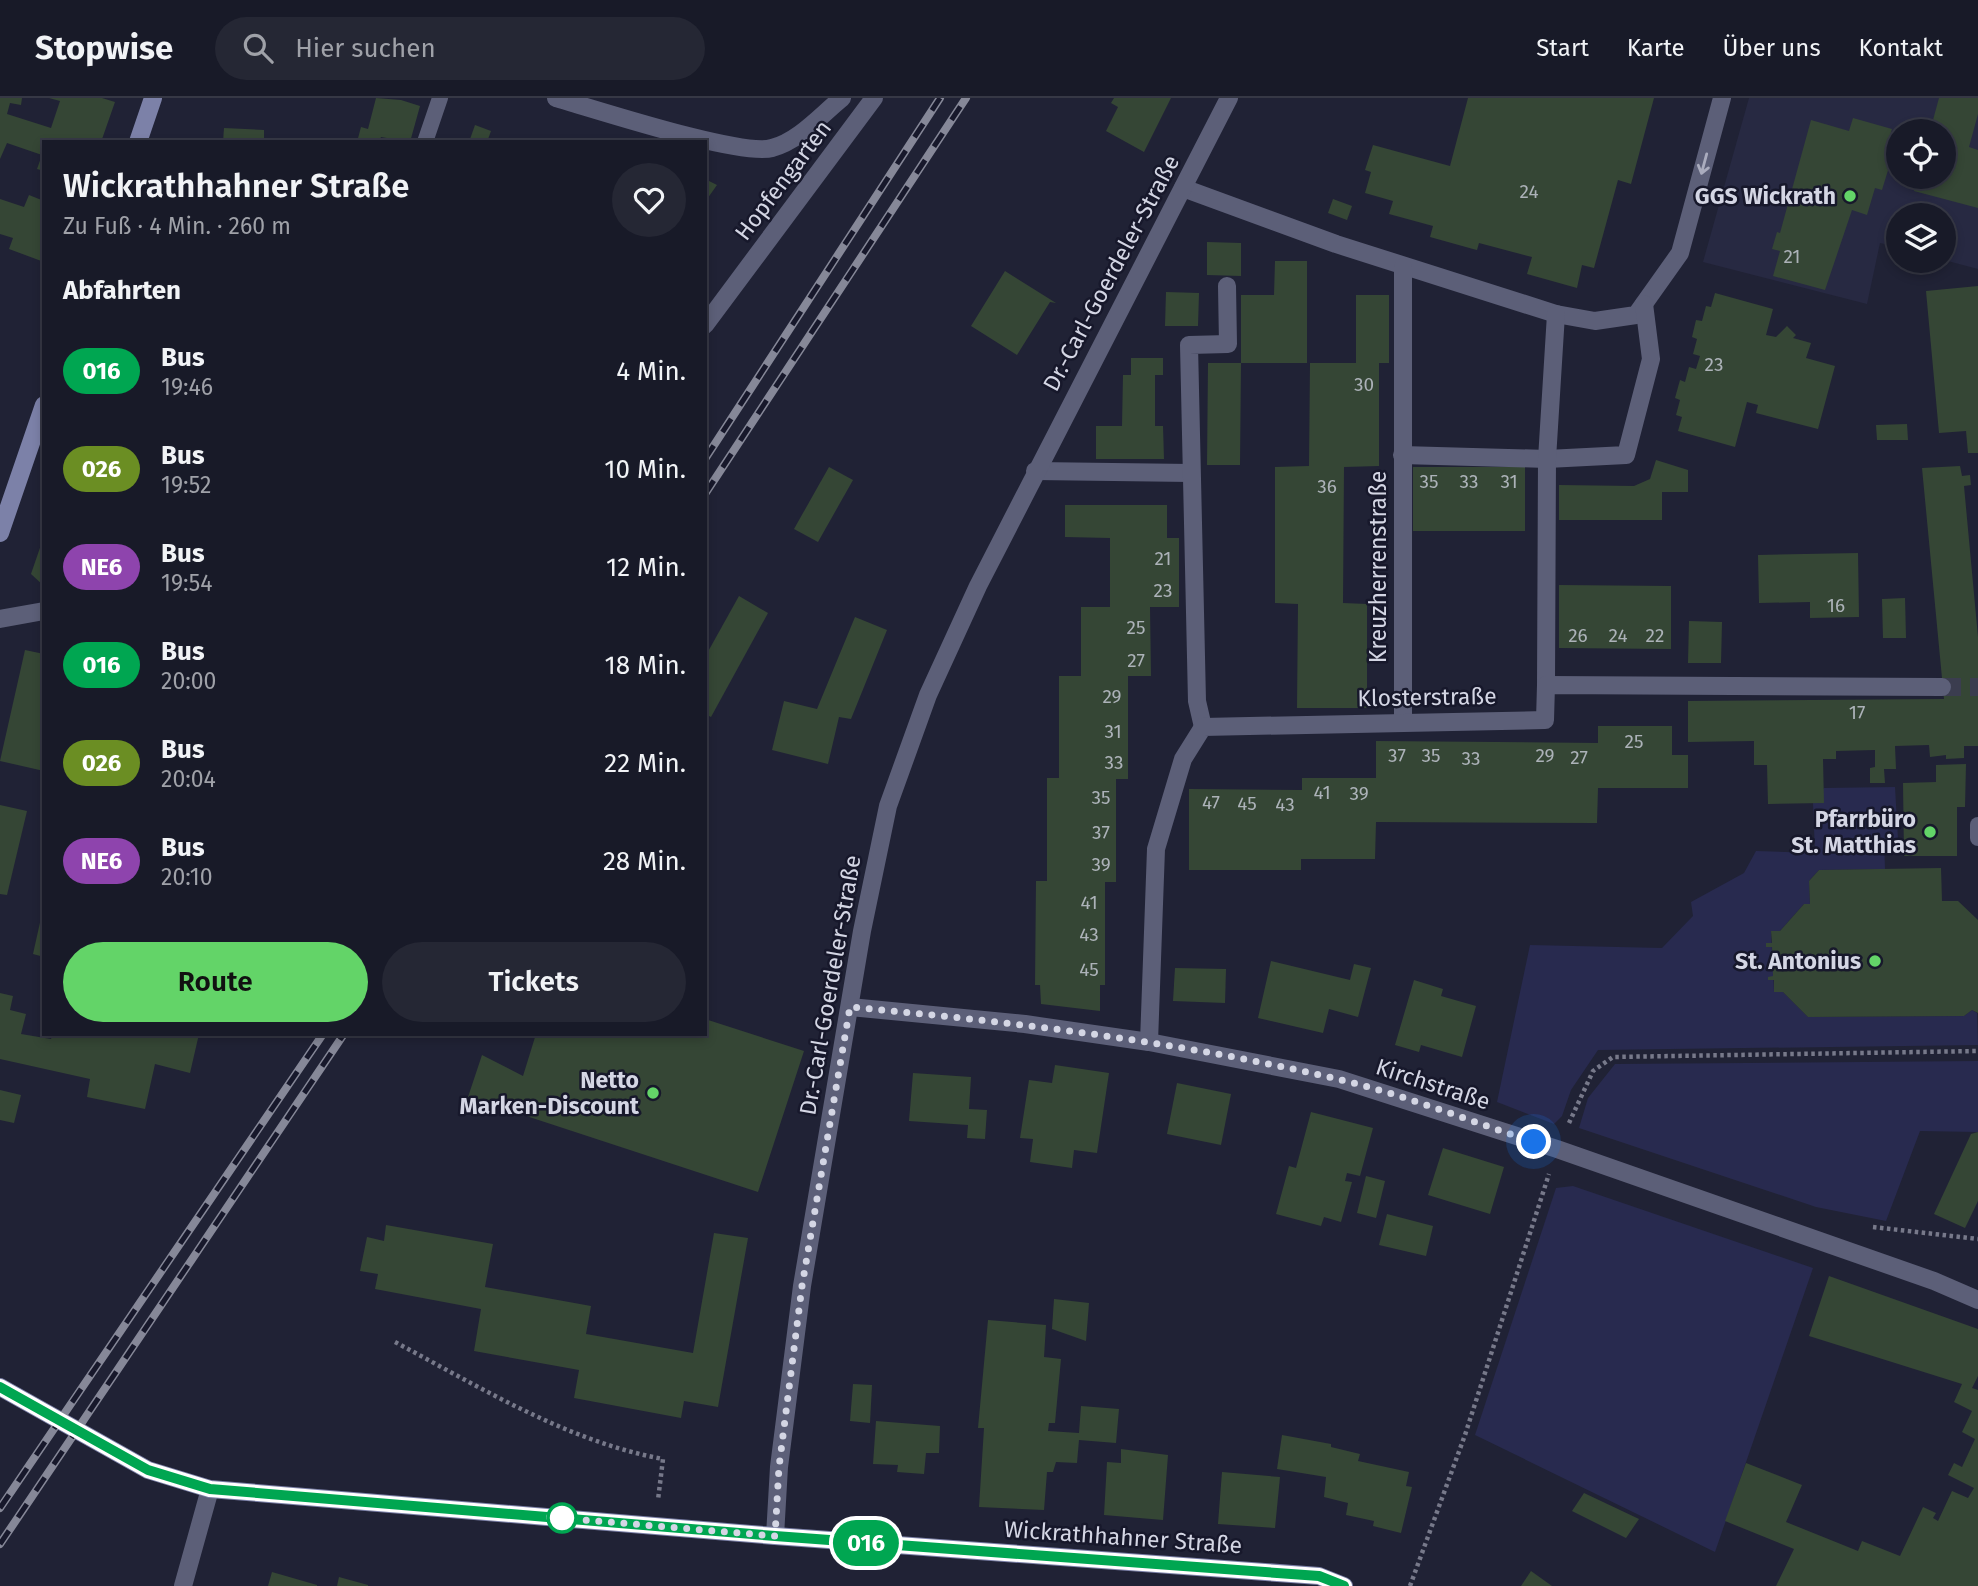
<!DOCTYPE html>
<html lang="de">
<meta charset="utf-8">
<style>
body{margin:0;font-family:"Fira Sans",sans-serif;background:#252734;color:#f1f3f6;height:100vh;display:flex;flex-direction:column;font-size:26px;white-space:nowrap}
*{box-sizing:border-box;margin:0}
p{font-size:23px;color:#9fa1a8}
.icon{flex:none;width:38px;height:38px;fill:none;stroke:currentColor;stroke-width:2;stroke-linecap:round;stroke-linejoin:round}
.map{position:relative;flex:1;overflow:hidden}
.details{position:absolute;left:42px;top:42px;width:665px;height:896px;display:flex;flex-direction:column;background:#181a28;border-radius:0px;box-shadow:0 4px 10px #0003,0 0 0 2px #363845}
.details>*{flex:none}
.badge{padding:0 14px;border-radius:23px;font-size:24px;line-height:46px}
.controls{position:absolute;left:1886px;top:21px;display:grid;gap:14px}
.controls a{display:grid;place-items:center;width:70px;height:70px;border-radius:50%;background:#181a28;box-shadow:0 4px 10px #0003,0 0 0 2px #363845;font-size:35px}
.you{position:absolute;width:35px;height:35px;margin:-18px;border:5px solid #fff;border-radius:50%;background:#1a73e8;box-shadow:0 0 0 10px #1a73e833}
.map>.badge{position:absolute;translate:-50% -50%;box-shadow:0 0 0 4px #fff}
h2{padding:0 21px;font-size:26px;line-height:63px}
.round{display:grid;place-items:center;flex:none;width:74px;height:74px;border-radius:37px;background:#252734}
.summary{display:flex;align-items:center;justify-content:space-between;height:119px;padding:0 21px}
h1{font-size:33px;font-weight:600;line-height:52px}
.button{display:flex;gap:14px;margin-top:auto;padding:14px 21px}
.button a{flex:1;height:80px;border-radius:42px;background:#63d468;color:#111;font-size:28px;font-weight:600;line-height:80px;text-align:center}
.button a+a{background:#252734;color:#f1f3f6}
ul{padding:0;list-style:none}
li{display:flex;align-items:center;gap:21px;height:98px;padding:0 21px}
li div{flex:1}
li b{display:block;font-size:26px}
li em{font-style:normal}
li .badge{min-width:77px;font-weight:700;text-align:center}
header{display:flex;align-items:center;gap:42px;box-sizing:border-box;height:98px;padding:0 35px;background:#181a28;border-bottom:2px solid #363845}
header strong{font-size:33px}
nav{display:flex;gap:38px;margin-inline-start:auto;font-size:24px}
.search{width:490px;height:63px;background:#252734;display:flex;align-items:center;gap:18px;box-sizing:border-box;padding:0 24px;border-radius:38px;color:#9fa1a8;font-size:26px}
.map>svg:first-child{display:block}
.built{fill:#272942;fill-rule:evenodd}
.green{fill:#282a4f}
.building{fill:#354635}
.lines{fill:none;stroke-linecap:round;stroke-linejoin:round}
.pedestrian-tunnel{stroke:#3b3d4f;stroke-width:18;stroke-dasharray:18 9;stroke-linecap:butt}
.path{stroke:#77798a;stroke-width:4.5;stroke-dasharray:3.5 3.5;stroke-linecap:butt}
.service{stroke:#5c5f78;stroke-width:16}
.minor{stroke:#5c5f78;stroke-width:18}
.secondary{stroke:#7c81a8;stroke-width:18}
.rail-casing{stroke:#868898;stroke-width:8}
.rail{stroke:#17182b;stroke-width:5;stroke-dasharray:16;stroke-linecap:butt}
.oneway{stroke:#aaacbe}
.line-casing{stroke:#fff;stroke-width:16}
.line{stroke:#00a651;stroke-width:10}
.walk{stroke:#d4d6e4;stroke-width:7;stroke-dasharray:0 12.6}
.poi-dot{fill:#63d468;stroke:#17182b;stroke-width:2.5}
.stop-dot{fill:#fff;stroke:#00a651;stroke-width:3.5}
.labels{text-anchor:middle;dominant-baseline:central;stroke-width:5;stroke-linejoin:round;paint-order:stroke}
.number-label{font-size:19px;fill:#acb2b8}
.street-label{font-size:23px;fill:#d4d6e4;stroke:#17182b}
.poi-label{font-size:23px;font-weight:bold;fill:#d4d6e4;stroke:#17182b;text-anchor:end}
</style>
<header>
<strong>Stopwise</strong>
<div class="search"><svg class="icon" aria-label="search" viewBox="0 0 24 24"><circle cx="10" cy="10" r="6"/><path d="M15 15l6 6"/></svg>Hier suchen</div>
<nav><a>Start</a><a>Karte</a><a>Über uns</a><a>Kontakt</a></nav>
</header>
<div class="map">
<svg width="1978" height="1488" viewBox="0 0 1978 1488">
<rect width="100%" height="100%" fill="#202235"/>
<!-- built -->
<path class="built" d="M1749,0h229v171l-34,-9v-45h-45v32l-19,-4 -13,61 -164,-42zM1899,33h45v46h-45z"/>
<!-- green -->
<g class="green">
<path d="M1895,689l3,52h-14l1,30 -66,1 -10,11 1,23h-6l-24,27 -9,1 3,60h9l25,25 156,-1 8,-6 5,3 1,32 -380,5 -27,40 -9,26 -8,8 -57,-22 33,-157 132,3 31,-32 -2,-14 53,-29 12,-22 59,2 -2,-50 11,-15z"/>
<path d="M1978,963v71l-58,-1 -34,90 -70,-14 -237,-79 9,-30 27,-34z"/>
<path d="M1573,1088l240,82 -98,284 -240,-117 81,-247z"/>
</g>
<!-- building -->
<g class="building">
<path d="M0,0h22l-1,7 -11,-2 -3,11 44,14 9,-27 -11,-3h53l13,4 -14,40h-57v29l-7,-2 5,-14 -35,-12 -7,16z"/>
<path d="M376,0l25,2 19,6 -10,36 -29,-5 -2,5h-22l4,-15 7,2z"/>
<path d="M1114,0h57l-27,54 -38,-21 12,-24 -7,-4z"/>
<path d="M1468,0h186l-23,86 -13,-4 -24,88 -12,-3 -5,23 -50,-14 5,-17 -53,-14 -2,7 -4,-1 -43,-12 3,-11 -44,-12 4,-13 -28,-8 6,-21 -6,-2 8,-25 77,21z"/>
<path d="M1939,0h39v16l-9,33 9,3v58l-64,-17 3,-14h27v-46h-14z"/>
<path d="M1853,20l39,11 -4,13 8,2 -14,46 -7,-2 -8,27 -15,-5 -27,80 -52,-14 7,-25 -8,-2 5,-17 3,1 31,-113 38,11z"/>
<path d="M475,27l16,6 -4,11h-18z"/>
<path d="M224,30l40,2v12h-41z"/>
<path d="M705,81l12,6 -12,17z"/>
<path d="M29,97l15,6v61l-35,-13 4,-11 -13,-4v-35l24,8z"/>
<path d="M1333,101l19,7 -5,14 -19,-7z"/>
<path d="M1207,144l34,1v33l-34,-1z"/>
<path d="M1275,163h32v102h-66l-1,102h-33l1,-102h33v-68h33z"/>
<path d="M1005,173l51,32 -6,-1 -33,53 -46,-29z"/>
<path d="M1978,188v167h-10l-2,-22 -27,2 -13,-142z"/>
<path d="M1166,194l33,1 -1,33h-33z"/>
<path d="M1715,195l58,16 -7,26 10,2 11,-11 9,9 -3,3 18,5 -5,15 29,8 -17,63 -62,-16 2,-8 -11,-3 -12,45 -57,-16 4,-14 -6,-2 4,-15 -5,-2 5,-18 5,2 4,-15 7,2 4,-13 -7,-2 4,-15 -5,-2 4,-17 6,1 4,-15 5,1z"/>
<path d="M1356,197h33v68h-10v103l-35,1 -1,136 24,1v104h-70l1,-104 -23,-1v-136l34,-1 1,-103h46z"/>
<path d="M1131,260h32v17h-8v51h8l1,33h-68v-33h26l1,-51h8z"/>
<path d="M1907,326l1,16h-31l-1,-15z"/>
<path d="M1656,362l32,10v22h-26v28h-103v-35l75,1 16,-7z"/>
<path d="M1960,368l2,10 8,-1 1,10 -7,1 14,151v109h-14v12l-18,1v-4l-16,2 -1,-12 -34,1 1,23h-12l1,14h-15v-15l5,-1v-17l-39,1v8h-13l1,44 -56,1 -1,-39h-13v-24l-66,1v-41l256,-2 -22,-231z"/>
<path d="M829,369l24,13 -35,62 -24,-13z"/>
<rect x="1413" y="369" width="112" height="64"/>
<path d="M1065,407h102v33h12v69h-29l1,69h-23v103h-12v103h-11v103h-5v26l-59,-7 -1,-19h-5l1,-104h11v-103h12v-102h22v-69h29v-69l-45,-1z"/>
<path d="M43,441h1v47l-13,-12z"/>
<path d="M1858,455l1,64 -49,1v-16l-51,1 -1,-48z"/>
<path d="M1559,487l112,1v63l-112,-1z"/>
<path d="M739,498l29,17 -57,104 -6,-3v-57z"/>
<path d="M1905,500l1,40h-23l-1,-39z"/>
<path d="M855,519l32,13 -36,89 -12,-2 -11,47 -56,-14 12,-49 33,8z"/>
<path d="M1689,523l33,1 -1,41h-33z"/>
<path d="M25,552l19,4v117l-44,-10z"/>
<path d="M1598,628h74v29h16v33h-90l-1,35 -221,-1 -1,37h-74v11h-112v-81l113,1v-12h74v-37l222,2z"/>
<path d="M1966,666l-1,43h-8v49h-53l-1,-73 33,-1v-17z"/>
<path d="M0,707l27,6 -20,84 -7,-1z"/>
<path d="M1941,770l1,33h16l20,19v93l-6,-3 -8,6 -156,1 -25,-25h-9v-12h-6v-3l5,-1 -1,-29h-6v-4h6l-1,-12h9l24,-27h6l-1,-23 10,-11z"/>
<path d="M41,820l3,1v38l-11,-3z"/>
<path d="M1271,863l79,19 4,-16 17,4 -13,49 -29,-8 -6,24 -65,-15z"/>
<path d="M1175,870l51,1 -1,34 -52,-2z"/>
<path d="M1414,882l29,9 -2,7 35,10 -14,51 -41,-12 -2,7 -24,-7z"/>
<path d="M0,895l13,3 -3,14 16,4 -5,20 30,5 2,-5h146l-9,39 -35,-9 -10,45 -58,-12 3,-18 -90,-20z"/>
<path d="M705,921l99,32 -46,141 -290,-95 14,-42 41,21 13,-42h169z"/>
<path d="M1055,967l54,8 -12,80 -23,-3 -2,18 -42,-6 3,-23 -13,-1 9,-58 23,3z"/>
<path d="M913,975l58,4 -2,32 18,1 -2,29 -18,-1 1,-13 -59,-4z"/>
<path d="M1177,985l54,11 -10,51 -54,-11z"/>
<path d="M0,992l21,5 -7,28 -14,-3z"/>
<path d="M1311,1014l62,16 -13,48 -13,-3 -2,8 7,1 -11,40 -17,-5 -3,9 -45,-12 13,-48 7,2z"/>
<path d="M1978,1034v69l-13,27 -31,-14 37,-80z"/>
<path d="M1443,1050l61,19 -14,47 -62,-19z"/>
<path d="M1366,1078l19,5 -9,37 -19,-5z"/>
<path d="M1387,1116l46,12 -7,30 -47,-11z"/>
<path d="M386,1127l107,19 -8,43 106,19 -5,28 107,19 21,-120 34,5 -30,169 -34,-6 -3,17 -107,-20 5,-28 -105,-19 7,-42 -106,-20 3,-15 -18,-3 7,-34 17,4z"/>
<path d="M1829,1178l149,53v47l-6,12 6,2v196h-202l18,-37 -69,-28 21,-58 56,22 -16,37 72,29 4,-10 38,15 23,-49 13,6 -3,5 5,3 14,-30 16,7 6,-10 -26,-13 6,-12 8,4 13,-28 -13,-7 10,-21 -18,-9 8,-18 -153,-48z"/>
<path d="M1054,1201l35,4 -3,38 -34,-12z"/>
<path d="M988,1222l58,5 -2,32 17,2 -6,64h-6l-1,8 31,2 2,-27 38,3 -3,34 -37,-3 -2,23 -21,-1 -3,10h-6l-3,38 -65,-3 5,-79h-6z"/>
<path d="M853,1286l19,1 -2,38 -20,-2z"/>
<path d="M876,1323l64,5 -1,27h-13l-2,21 -27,-2 1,-7 -25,-1z"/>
<path d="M1282,1337l49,9v3l29,7 -2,7 51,11 -3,14 6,1 -11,46 -28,-7 1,-5 -28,-6 2,-12 -24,-6 2,-20 -49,-8z"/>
<path d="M1121,1351l47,6 -5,65 -59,-5 3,-53 14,1z"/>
<path d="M1222,1374l58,5 -5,51 -57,-4z"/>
<path d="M1584,1395l55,26 -13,19 -54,-27z"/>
<path d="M1531,1473l21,15h-31z"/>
<path d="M272,1474l45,13v1h-49z"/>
<path d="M339,1479l29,8v1h-31z"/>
</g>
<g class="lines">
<!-- pedestrian-tunnel -->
<path class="pedestrian-tunnel" d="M1943,589h35"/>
<!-- path -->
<g class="path">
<path d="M1569,1025l24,-52 20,-14 365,-6"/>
<path d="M1873,1129l105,12"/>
<path d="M395,1244c85,45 171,99 268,117l-5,41"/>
<path d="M1410,1488l55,-151 84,-261"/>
</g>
<!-- service -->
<g class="service">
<path d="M425,44l15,-44"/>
<path d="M1978,727v13"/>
</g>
<!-- minor -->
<g class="minor">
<path d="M556,0c39,11 185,59 216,50 27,-7 49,-33 70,-50"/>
<path d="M1183,90l153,56 220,70 39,7 41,-6 44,-62 42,-155"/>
<path d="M705,227l169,-227"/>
<path d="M1402,357l145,4 79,-4 25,-96 -7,-55"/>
<path d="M1035,373l156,2"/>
<path d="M0,521l44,-8"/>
<path d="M1546,587l1,-226 9,-145"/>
<path d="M1403,622v-453"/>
<path d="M1203,629l-6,-26 -8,-356 39,-1 -1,-58"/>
<path d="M850,909l175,17 124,18 190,37 218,70 377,132 44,19"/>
<path d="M1149,944l7,-193 27,-90 20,-32 342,-7 1,-35 396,2"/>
<path d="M775,1438l4,-69 23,-181 60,-355 26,-125 40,-111 50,-109 251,-488"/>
<path d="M183,1488l27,-97"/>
</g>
<!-- secondary -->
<g class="secondary">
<path d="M138,44l15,-44"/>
<path d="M0,435l44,-128"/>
<path d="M0,1289l148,83 62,19 565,47 544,40 25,10"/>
</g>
<!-- rail casing -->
<g class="rail-casing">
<g id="rail">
<path d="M705,361l235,-361"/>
<path d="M705,396l261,-396"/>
<path d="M0,1410l323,-474"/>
<path d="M0,1446l344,-510"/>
</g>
</g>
<!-- rail -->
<use href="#rail" class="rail"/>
</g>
<!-- one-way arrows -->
<defs><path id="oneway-shaft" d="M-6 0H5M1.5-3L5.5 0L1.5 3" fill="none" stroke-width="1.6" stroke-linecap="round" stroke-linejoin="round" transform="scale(1.75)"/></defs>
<use class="oneway" href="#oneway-shaft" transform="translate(1704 66) rotate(105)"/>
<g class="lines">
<!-- line casing -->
<g class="line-casing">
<path id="line" d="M0,1289l148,83 62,19 565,47 544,40 25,10"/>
</g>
<!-- line -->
<use href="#line" class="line"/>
<!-- walk -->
<path class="walk" d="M562,1420l-13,-1 226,19 4,-69 23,-181 48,-279c163,15 327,34 487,72 66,15 132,42 197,63"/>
</g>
<!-- markers -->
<g class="poi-dot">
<circle cx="1850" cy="98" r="7"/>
<circle cx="1930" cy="734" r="7"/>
<circle cx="1875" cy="863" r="7"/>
<circle cx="653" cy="995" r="7"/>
</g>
<circle class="stop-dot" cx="562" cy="1420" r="14"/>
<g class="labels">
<!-- number labels -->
<g class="number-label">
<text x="1529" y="93">24</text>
<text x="1792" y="158">21</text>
<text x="1714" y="266">23</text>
<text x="1364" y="286">30</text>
<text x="1429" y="383">35</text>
<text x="1469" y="383">33</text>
<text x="1509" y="383">31</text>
<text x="1327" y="388">36</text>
<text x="1163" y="460">21</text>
<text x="1163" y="492">23</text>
<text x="1836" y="507">16</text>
<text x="1136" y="529">25</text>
<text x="1578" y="537">26</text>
<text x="1618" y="537">24</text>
<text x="1655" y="537">22</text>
<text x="1136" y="562">27</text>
<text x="1112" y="598">29</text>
<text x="1857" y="614">17</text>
<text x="1113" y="633">31</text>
<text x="1634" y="643">25</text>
<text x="1397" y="657">37</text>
<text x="1431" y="657">35</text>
<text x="1545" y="657">29</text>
<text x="1579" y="659">27</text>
<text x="1471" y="660">33</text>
<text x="1114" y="664">33</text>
<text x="1322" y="694">41</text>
<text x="1359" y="695">39</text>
<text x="1101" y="699">35</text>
<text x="1211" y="704">47</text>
<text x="1247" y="705">45</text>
<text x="1285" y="706">43</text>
<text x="1101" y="734">37</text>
<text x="1101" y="766">39</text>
<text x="1089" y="804">41</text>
<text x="1089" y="836">43</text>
<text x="1089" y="871">45</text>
</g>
<!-- street labels -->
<g class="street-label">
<text transform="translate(783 82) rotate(-53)">Hopfengarten</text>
<text transform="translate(1111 175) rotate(-62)">Dr.-Carl-Goerdeler-Straße</text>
<text transform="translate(1378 469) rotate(-90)">Kreuzherrenstraße</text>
<text transform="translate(1427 599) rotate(-1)">Klosterstraße</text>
<text transform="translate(830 887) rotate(-80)">Dr.-Carl-Goerdeler-Straße</text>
<text transform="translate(1433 986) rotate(18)">Kirchstraße</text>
<text transform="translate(1123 1439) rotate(4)">Wickrathhahner Straße</text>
</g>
<!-- poi labels -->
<g class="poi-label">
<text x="1836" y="98">GGS Wickrath</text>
<text x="1916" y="721">Pfarrbüro<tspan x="1916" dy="26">St. Matthias</tspan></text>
<text x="1861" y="863">St. Antonius</text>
<text x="639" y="982">Netto<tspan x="639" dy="26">Marken-Discount</tspan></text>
</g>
</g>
</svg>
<div class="controls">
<a><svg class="icon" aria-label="locate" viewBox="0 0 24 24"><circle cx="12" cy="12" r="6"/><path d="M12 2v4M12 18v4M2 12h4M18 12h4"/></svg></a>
<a><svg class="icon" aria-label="layers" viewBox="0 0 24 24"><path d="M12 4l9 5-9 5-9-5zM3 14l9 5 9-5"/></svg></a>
</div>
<div class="you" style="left:1534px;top:1044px"></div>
<b class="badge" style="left:866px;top:1445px;background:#00a651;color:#fff">016</b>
<section class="details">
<div class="summary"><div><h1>Wickrathhahner Straße</h1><p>Zu Fuß · 4 Min. · 260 m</p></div><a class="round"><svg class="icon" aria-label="heart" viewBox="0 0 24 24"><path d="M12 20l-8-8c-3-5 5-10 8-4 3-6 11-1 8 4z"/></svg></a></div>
<h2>Abfahrten</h2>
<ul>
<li><span class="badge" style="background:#00a651;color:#fff">016</span><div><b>Bus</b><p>19:46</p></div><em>4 Min.</em></li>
<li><span class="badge" style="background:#6b8e23;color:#fff">026</span><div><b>Bus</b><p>19:52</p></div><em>10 Min.</em></li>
<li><span class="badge" style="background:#8e44ad;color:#fff">NE6</span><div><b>Bus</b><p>19:54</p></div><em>12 Min.</em></li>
<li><span class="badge" style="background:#00a651;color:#fff">016</span><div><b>Bus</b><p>20:00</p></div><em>18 Min.</em></li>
<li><span class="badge" style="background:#6b8e23;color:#fff">026</span><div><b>Bus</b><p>20:04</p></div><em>22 Min.</em></li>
<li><span class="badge" style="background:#8e44ad;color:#fff">NE6</span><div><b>Bus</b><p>20:10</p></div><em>28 Min.</em></li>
</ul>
<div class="button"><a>Route</a><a>Tickets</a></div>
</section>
</div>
